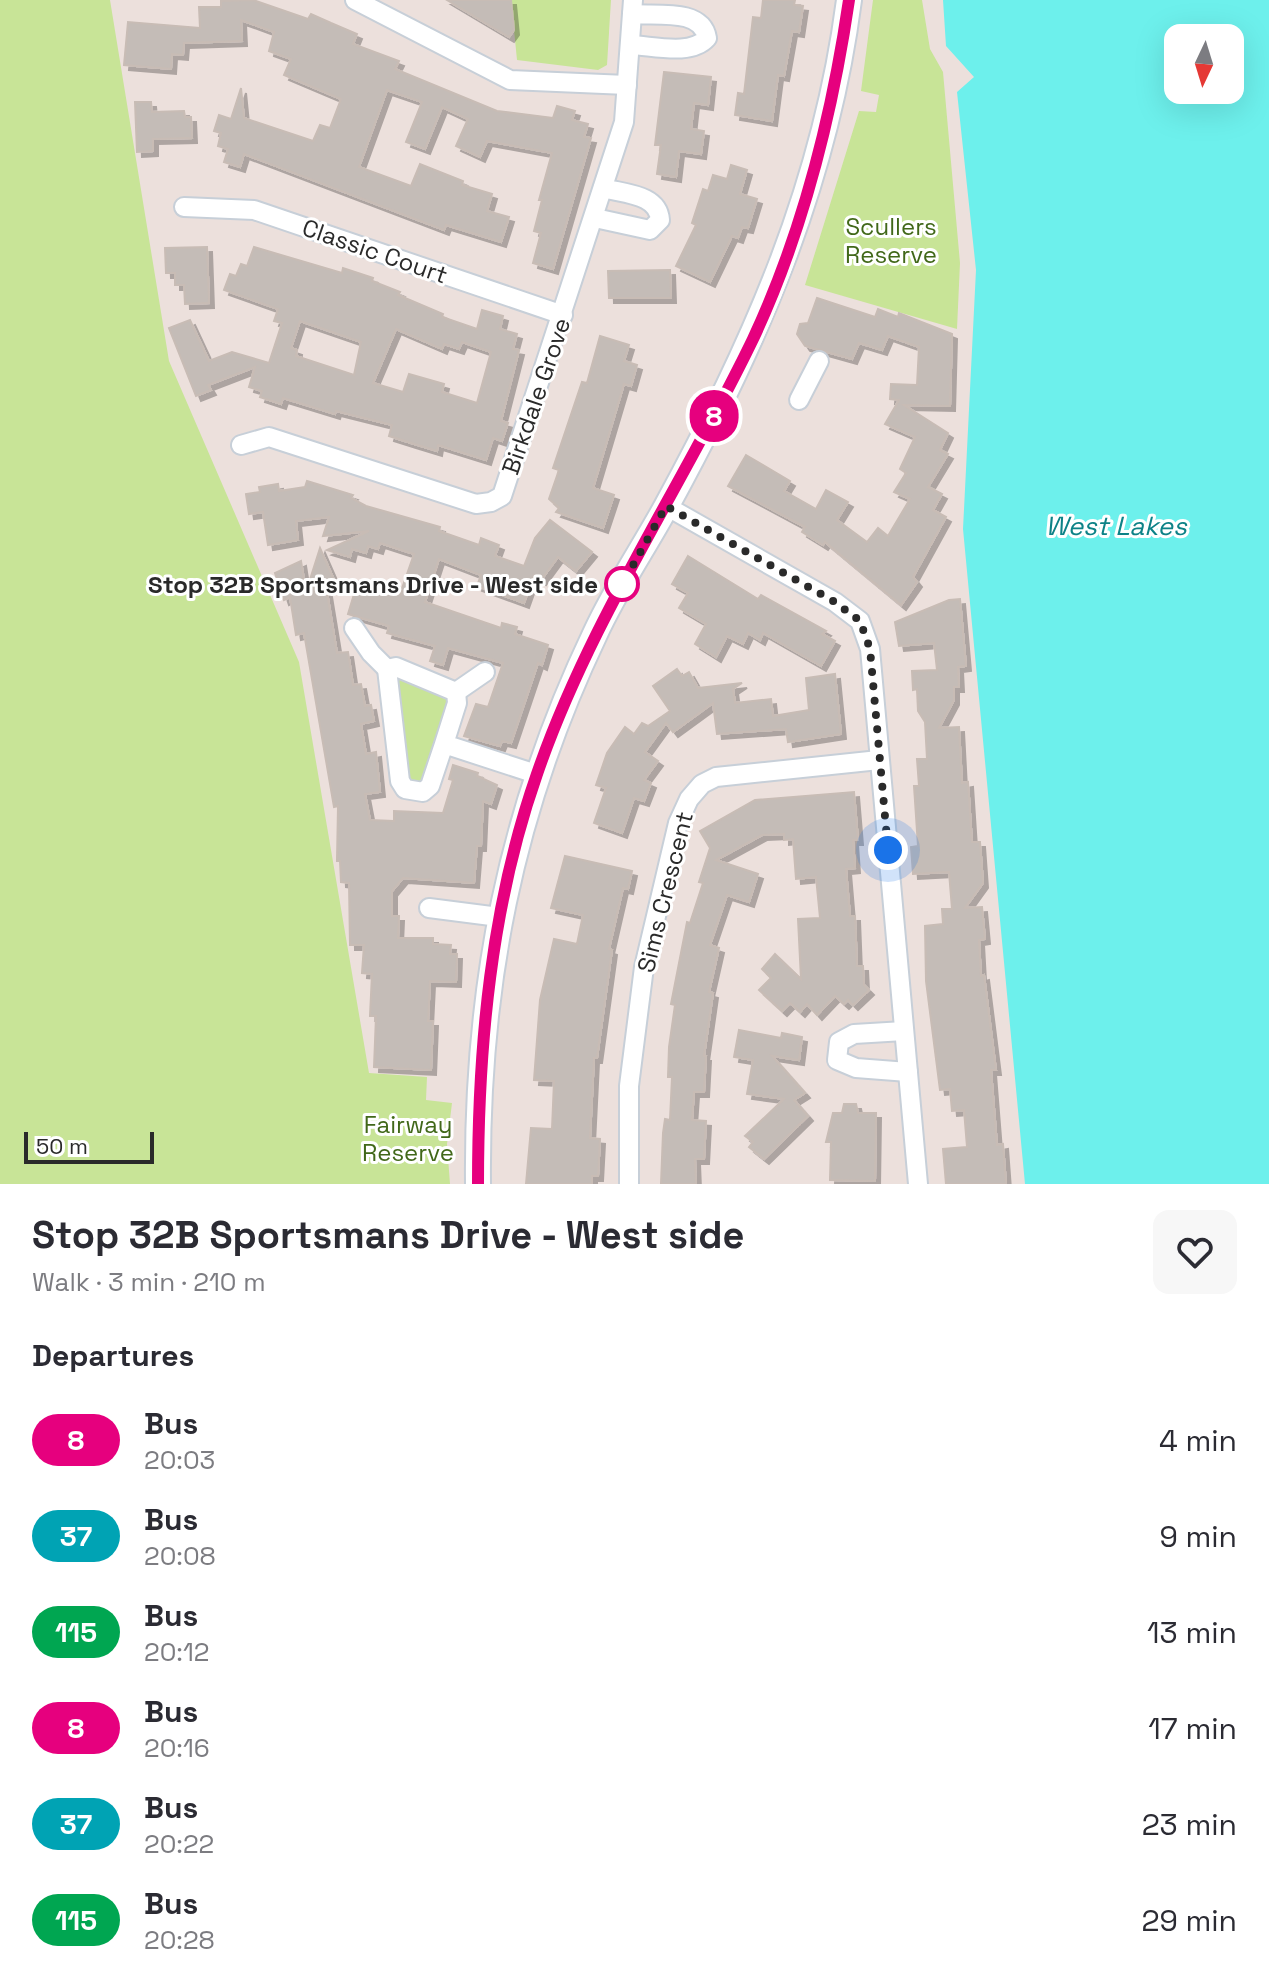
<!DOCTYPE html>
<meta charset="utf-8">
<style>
body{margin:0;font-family:"Space Grotesk",sans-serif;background:#f7f7f7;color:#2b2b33;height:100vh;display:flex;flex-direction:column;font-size:30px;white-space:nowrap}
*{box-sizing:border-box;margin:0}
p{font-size:26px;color:#7c7c81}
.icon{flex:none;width:44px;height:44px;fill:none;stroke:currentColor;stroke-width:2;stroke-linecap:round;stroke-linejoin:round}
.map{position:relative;height:1184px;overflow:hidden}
.side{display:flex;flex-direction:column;background:#fff;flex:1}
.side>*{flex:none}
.badge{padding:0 16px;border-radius:26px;font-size:28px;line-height:52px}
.needle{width:52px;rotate:184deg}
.controls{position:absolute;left:1164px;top:24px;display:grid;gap:16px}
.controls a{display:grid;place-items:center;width:80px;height:80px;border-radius:16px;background:#fff;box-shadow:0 8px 32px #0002;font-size:40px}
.scale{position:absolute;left:24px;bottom:20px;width:130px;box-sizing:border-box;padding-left:8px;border:4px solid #2a2a2a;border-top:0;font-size:22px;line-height:28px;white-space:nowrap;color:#2a2a2a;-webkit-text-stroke:6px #fff;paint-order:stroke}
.you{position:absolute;width:40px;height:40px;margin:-20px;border:6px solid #fff;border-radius:50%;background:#1a73e8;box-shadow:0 0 0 12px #1a73e833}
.map>.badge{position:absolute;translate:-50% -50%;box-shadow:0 0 0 4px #fff}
h2{padding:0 32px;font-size:30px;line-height:72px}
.round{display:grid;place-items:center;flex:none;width:84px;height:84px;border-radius:16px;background:#f7f7f7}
.overview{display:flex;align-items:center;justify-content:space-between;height:136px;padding:0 32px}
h1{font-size:38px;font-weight:800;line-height:60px}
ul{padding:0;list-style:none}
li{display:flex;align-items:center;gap:24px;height:96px;padding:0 32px}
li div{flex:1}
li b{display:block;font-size:30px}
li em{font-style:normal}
li .badge{min-width:88px;font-weight:700;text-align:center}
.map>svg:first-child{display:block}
.green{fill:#c8e497}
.water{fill:#6df0ec;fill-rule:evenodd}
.building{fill:#c4bcb7;stroke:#c8bcb5;stroke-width:2;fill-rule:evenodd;filter:url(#shadow)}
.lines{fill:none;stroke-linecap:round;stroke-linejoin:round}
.minor-casing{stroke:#c7cfd8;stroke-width:22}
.tertiary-casing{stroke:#c7cfd8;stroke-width:28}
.minor{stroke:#fff;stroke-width:18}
.tertiary{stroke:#fff;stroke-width:24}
.line-casing{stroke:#fff;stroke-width:18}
.line{stroke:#e6007e;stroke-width:12}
.walk{stroke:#2a2a2a;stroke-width:8;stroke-dasharray:0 14.4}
.stop-dot{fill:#fff;stroke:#e6007e;stroke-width:4}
.labels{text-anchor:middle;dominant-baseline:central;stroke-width:6;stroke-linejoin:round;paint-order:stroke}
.park-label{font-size:24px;fill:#416819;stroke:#fff}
.street-label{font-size:24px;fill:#2a2a2a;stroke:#fff}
.stop-label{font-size:24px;font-weight:bold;fill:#2a2a2a;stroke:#fff;text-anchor:end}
.water-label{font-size:26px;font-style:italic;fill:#0d8287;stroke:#fff}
</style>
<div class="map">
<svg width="1269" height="1184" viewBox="0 0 1269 1184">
<defs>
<filter id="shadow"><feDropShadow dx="5" dy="5" stdDeviation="0" flood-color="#0004"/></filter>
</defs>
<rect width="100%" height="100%" fill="#ece0dc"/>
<!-- green -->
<g class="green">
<path d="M0,0h110l59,361 130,301 70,411 58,4 -1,23 26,3 -5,41 3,40h-450z"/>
<path d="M511,0h100l-4,65 -9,5 -81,-10z"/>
<path d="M873,0h49l8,49 13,23 17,191 -3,66 -152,-44 54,-174 17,1 3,-17 -18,-4z"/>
<path d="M396,667l60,25 -26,94 -25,3z"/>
</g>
<!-- water -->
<path class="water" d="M943,0h326v1184h-244l-62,-655 13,-259 -19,-178 17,-15 -28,-31zM1178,38h52v52h-52z"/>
<!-- building -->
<g class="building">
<path d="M253,0l55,19 3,-5 20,9 26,11 -4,10 46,17 -4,8 102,42 56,7 4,-12 18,5 -3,9 16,4 -4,13 7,1 -38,131 -20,-6 8,-30 -7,-2 8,-31h-3l13,-47 -65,-12 -7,16 -24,-11 12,-27 -26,-12 -17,42 -19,-7 16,-40 -35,-12 -28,77 52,19 9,-22 43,17 -1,4 30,9 -5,17 22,6 -8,25 -55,-17 -2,5 -200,-76 -4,13 -16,-5 4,-13 -10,-3 3,-13 -7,-2 5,-16 12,4 10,-31 3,30 69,23 7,-16 10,3 11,-29 -57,-24 7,-16 -22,-8 5,-19 -33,-12 1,21 -58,2 -1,12 -11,-1 -1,15 -47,-4 4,-43 72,6 -1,-21h22v-6z"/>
<path d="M447,0h64l3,30 -5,7z"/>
<path d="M763,0h32l-1,5 9,1 -4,26 -7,-1 -8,45 -6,-1 -6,46 -37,-6 3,-22 6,1 9,-77 8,1z"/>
<path d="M664,72l47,5 -3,28 -14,-2 -3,26 13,2 -3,23 -22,-3 -3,26 -19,-3 4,-29h-6z"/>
<path d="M135,102h16l1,10 32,-1 1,6h6l1,21 -39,1v12l-16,1z"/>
<path d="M731,165l16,5 -7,24 17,5 -9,29 -6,-1 -4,11 -6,-2 -22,46 -34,-16 20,-41 -4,-2 11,-34 5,2 5,-16 14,4z"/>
<path d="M207,247l2,56 -24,1 -1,-19h-9v-12h-9l-1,-25z"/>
<path d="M254,247l88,26 1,-5 30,10 -1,3 28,11 -2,3 45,19 -1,3 35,12 5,-19 21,6 -3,13 17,5 -4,15 6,1 -18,71 7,2 -6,18 -9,-3 -7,22 -48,-15 -1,6 -26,-8 -22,-7 3,-11 -56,-14 -1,3 -52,-16 -2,6 -21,-7 2,-6 -13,-4 6,-20 -47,18 3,5 -15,6 -27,-68 21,-8 19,41 23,-9 37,11 13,-40 -8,-2 4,-12 -54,-19 6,-16 6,2 5,-12 6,2zM300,321l61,21 -7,33 -58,-19 1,-6 -6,-2zM396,329l46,20 2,-5 15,5 3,-7 29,10 -14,51 -35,-11 2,-8 -35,-10 -6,18 -30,-9z"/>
<path d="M670,270l1,28h-62l-1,-27z"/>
<path d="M817,298l58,19 3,-8 20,8 1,-4 53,21 -2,72 -46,-1 44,28 -8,17 8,4 -20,33 14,7 -9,16 13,7 -33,60 4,5 -16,23 -76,-63 -2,3 -21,-13 3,-5 -77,-41 18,-31 44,26 -6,10 32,18 10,-19 22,12 -11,18 30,22 11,-14 10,8 22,-37 -16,-7 12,-19 -6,-4 15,-32 -30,-13 14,-24 -9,-1 1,-15 26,1 2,-38 -31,-11 -6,14 -23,-7 -7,16 -47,-13 -8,-12 3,-10 8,-1z"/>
<path d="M600,336l29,9 -5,16 13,4 -6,21 -7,-2 -31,104 21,7 -11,33 -47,-16 3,-4 -10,-9 10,-29 -6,-2 29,-86 5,1z"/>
<path d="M307,481l46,14 -2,3 15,8 74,21 -1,4 40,14 2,-7 18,7 -4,11 29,10 11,-28 15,-18 42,32 -16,19 -18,-14 -17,23 -7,-5 -10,28 -47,-17 4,-11 -42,-16 -14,43 76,26 1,-5 15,4 -2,7 33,11 -6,20 -4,-2 -27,80 -9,-2 -2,5 -36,-10 12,-32 12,3 15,-44 -55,-15 -5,17 -13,-4 5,-15 -48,-13 2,-7 -41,-12 10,-33 42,13 14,-40 -34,-11 -2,6 -10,-3 -2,7 -14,-4 -2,8 -23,-7 42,-19 -46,5 6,-19 -33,4 2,19 -30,5 -5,-33 -14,2 -3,-20 14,-2 -1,-5 19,-3 1,7 26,-4z"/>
<path d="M320,548l15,34 -9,4 11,67 11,-1 5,33 8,-1 4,22 6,-1 3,16 -13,3 5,30 10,-2 4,40 -15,2 5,26 24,1v-10l49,2 10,-33 -4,-1 4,-14 25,8 -1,3 20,9 -6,19 -8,-3 -2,45h-4l-3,37 -71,-5 -11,13v25h7l-1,22h35v6l18,1 -1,9h7l-1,28 -26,-1 -2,40h5l-2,49 -57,-3 2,-51h-6l2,-42 -10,-1 2,-28h-14l-1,-62 -8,-1 -1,-21h-3l1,-55 -4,1 -30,-174 -8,2 -6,-38 -6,3 -9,-27 26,-12 5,31z"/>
<path d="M688,556l70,43 3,-4 65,36 -4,3 13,7 -14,25 -58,-33 -3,7 -12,-7 -5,11 -16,-8 -11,21 -21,-13 11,-20 -27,-16 9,-15 -16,-9z"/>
<path d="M960,599l6,67 -8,1 1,20h-5v13l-15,28 20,-1 3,56 6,-1 4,60h8l3,41 -18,25 17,-1 3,32 -6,1 2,36 3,-1 12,95h-5l6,75 6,-1 3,40h-60l-3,-35 24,-2 -3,-37 -12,1 -2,-22 -10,1 -14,-109 -1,-55 18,-2 -1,-15h10l-3,-37 -36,2 -2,-27 7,-1 -4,-60h5l-2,-27h10l-2,-37 -7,-11 -1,-22 -4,1 -1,-19 25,-1 -3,-27 -35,3 -4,-24 54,-22z"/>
<path d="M677,669l5,7 7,-4 9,16 44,-5 -9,6 2,14 36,-4 2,17 36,-6 -3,-32 29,-4 6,60 -53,8 -2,-13 -69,5 -4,-31 -40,29 -7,-9 -21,29 13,9 -14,19 7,3 -7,18 -10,-3 -12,35 -28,-10 12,-35 -10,-3 11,-32 18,-26 9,7 8,-11 6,3 22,-15 -17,-25z"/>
<path d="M854,792l4,48h-5l2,28 -9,1 4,47h5l2,50h6l1,19 5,5 -16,15 -5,-5 -4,4 -9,-8 -18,19 -10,-11 -7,8 -10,-9 -8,8 -23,-21 12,-12 -9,-9 13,-15 26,25 -3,-60 22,-1 -4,-41 -20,2 -3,-40 -9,1v-6l-22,1 -46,25 42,14 -9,28 -22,-7 -17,50 9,3 -10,44 4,1 -9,63h2l-2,36h-10l-2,28 14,1 -2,38h-9l1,25h-35l2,-51 2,-14 5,1 2,-43h-4l1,-30 6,-42 -4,-1 16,-82 3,1 13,-40 -4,-1 11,-34 -10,-17 55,-31z"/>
<path d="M565,856l67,15 -4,18 -5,-1 -14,61 3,1 -15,108h-3l-4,80 10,1 -2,37h-6v8h-66l5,-56 21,1 2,-48 -20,-1 6,-80 14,-61 23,5 6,-29 -32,-7z"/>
<path d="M739,1030l42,8 1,-5 20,4 -3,23 -27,-4 33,37 -11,7 14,16 -44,43 -15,-12 4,-5 -8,-6 39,-37 -37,-5 6,-34 -19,-3z"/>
<path d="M844,1104h12l2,9h18l-1,68 -45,-1 1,-38h-5l7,-29h9z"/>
</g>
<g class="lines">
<!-- minor casing -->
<g class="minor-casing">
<g id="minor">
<path d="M355,0l155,80 117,5"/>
<path d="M631,45c23,1 60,11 76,-7 -5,-30 -50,-22 -75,-24"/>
<path d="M184,207l70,3 309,105"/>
<path d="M595,218l55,12 10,-10c-2,-26 -35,-26 -57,-32"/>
<path d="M799,400l20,-39"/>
<path d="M241,445l28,-8 207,67 15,-2 11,-6 122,-374 9,-122"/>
<path d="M666,506l169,96 25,19 10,28 48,535"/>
<path d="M354,628l17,25 16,16"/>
<path d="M456,692l29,-20"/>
<path d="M444,744l13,-41 -1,-11 -60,-25 -9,2 13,112 5,8 18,3 7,-6 14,-42 92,30"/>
<path d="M429,908l70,9"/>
<path d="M904,1031l-50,3 -15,8 -2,18 19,8 52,4"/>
<path d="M629,1184v-98l15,-119 34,-144 11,-24 13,-15 14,-7 163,-17"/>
</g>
</g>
<!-- tertiary casing -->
<g class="tertiary-casing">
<path id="tertiary" d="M478,1184c-2,-196 32,-372 117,-550 20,-44 48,-85 71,-127 89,-163 159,-321 183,-507"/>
</g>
<!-- minor -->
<use href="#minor" class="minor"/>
<!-- tertiary -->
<use href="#tertiary" class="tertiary"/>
</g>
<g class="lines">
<!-- line casing -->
<g class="line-casing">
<path id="line" d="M478,1184c0,-138 13,-279 59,-410 53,-154 146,-289 216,-435 50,-107 79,-223 96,-339"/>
</g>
<!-- line -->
<use href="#line" class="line"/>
<!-- walk -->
<path class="walk" d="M622,584l-1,3 45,-81 169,96 25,19 10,28 18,201"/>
</g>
<!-- markers -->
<circle class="stop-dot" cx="622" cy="584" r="16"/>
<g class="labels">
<!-- park labels -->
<g class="park-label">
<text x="891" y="226">Scullers<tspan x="891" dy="28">Reserve</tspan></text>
<text x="408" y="1124">Fairway<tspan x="408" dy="28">Reserve</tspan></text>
</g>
<!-- street labels -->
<g class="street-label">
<text transform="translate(375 251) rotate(19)">Classic Court</text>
<text transform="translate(536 396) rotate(-71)">Birkdale Grove</text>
<text transform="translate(665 892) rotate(-76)">Sims Crescent</text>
</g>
<!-- stop labels -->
<g class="stop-label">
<text x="598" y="584">Stop 32B Sportsmans Drive - West side</text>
</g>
<!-- water labels -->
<g class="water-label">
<text x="1116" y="526">West Lakes</text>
</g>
</g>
</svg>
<div class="controls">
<a><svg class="needle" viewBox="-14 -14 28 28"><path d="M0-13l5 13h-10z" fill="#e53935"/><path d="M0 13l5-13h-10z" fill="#7c7c81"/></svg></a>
</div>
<div class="scale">50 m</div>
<div class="you" style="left:888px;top:850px"></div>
<b class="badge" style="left:714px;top:416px;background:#e6007e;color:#fff">8</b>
</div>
<section class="side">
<div class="overview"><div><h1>Stop 32B Sportsmans Drive - West side</h1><p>Walk · 3 min · 210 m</p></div><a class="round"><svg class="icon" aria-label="heart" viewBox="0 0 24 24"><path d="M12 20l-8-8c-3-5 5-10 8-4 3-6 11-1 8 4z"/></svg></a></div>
<h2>Departures</h2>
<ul>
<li><span class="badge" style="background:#e6007e;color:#fff">8</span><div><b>Bus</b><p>20:03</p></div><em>4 min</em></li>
<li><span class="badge" style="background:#00a3b4;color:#fff">37</span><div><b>Bus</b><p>20:08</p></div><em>9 min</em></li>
<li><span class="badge" style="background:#00a651;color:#fff">115</span><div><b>Bus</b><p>20:12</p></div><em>13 min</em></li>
<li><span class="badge" style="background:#e6007e;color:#fff">8</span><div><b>Bus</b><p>20:16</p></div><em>17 min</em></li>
<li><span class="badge" style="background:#00a3b4;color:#fff">37</span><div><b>Bus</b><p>20:22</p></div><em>23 min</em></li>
<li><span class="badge" style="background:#00a651;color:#fff">115</span><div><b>Bus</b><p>20:28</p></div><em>29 min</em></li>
</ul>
</section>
